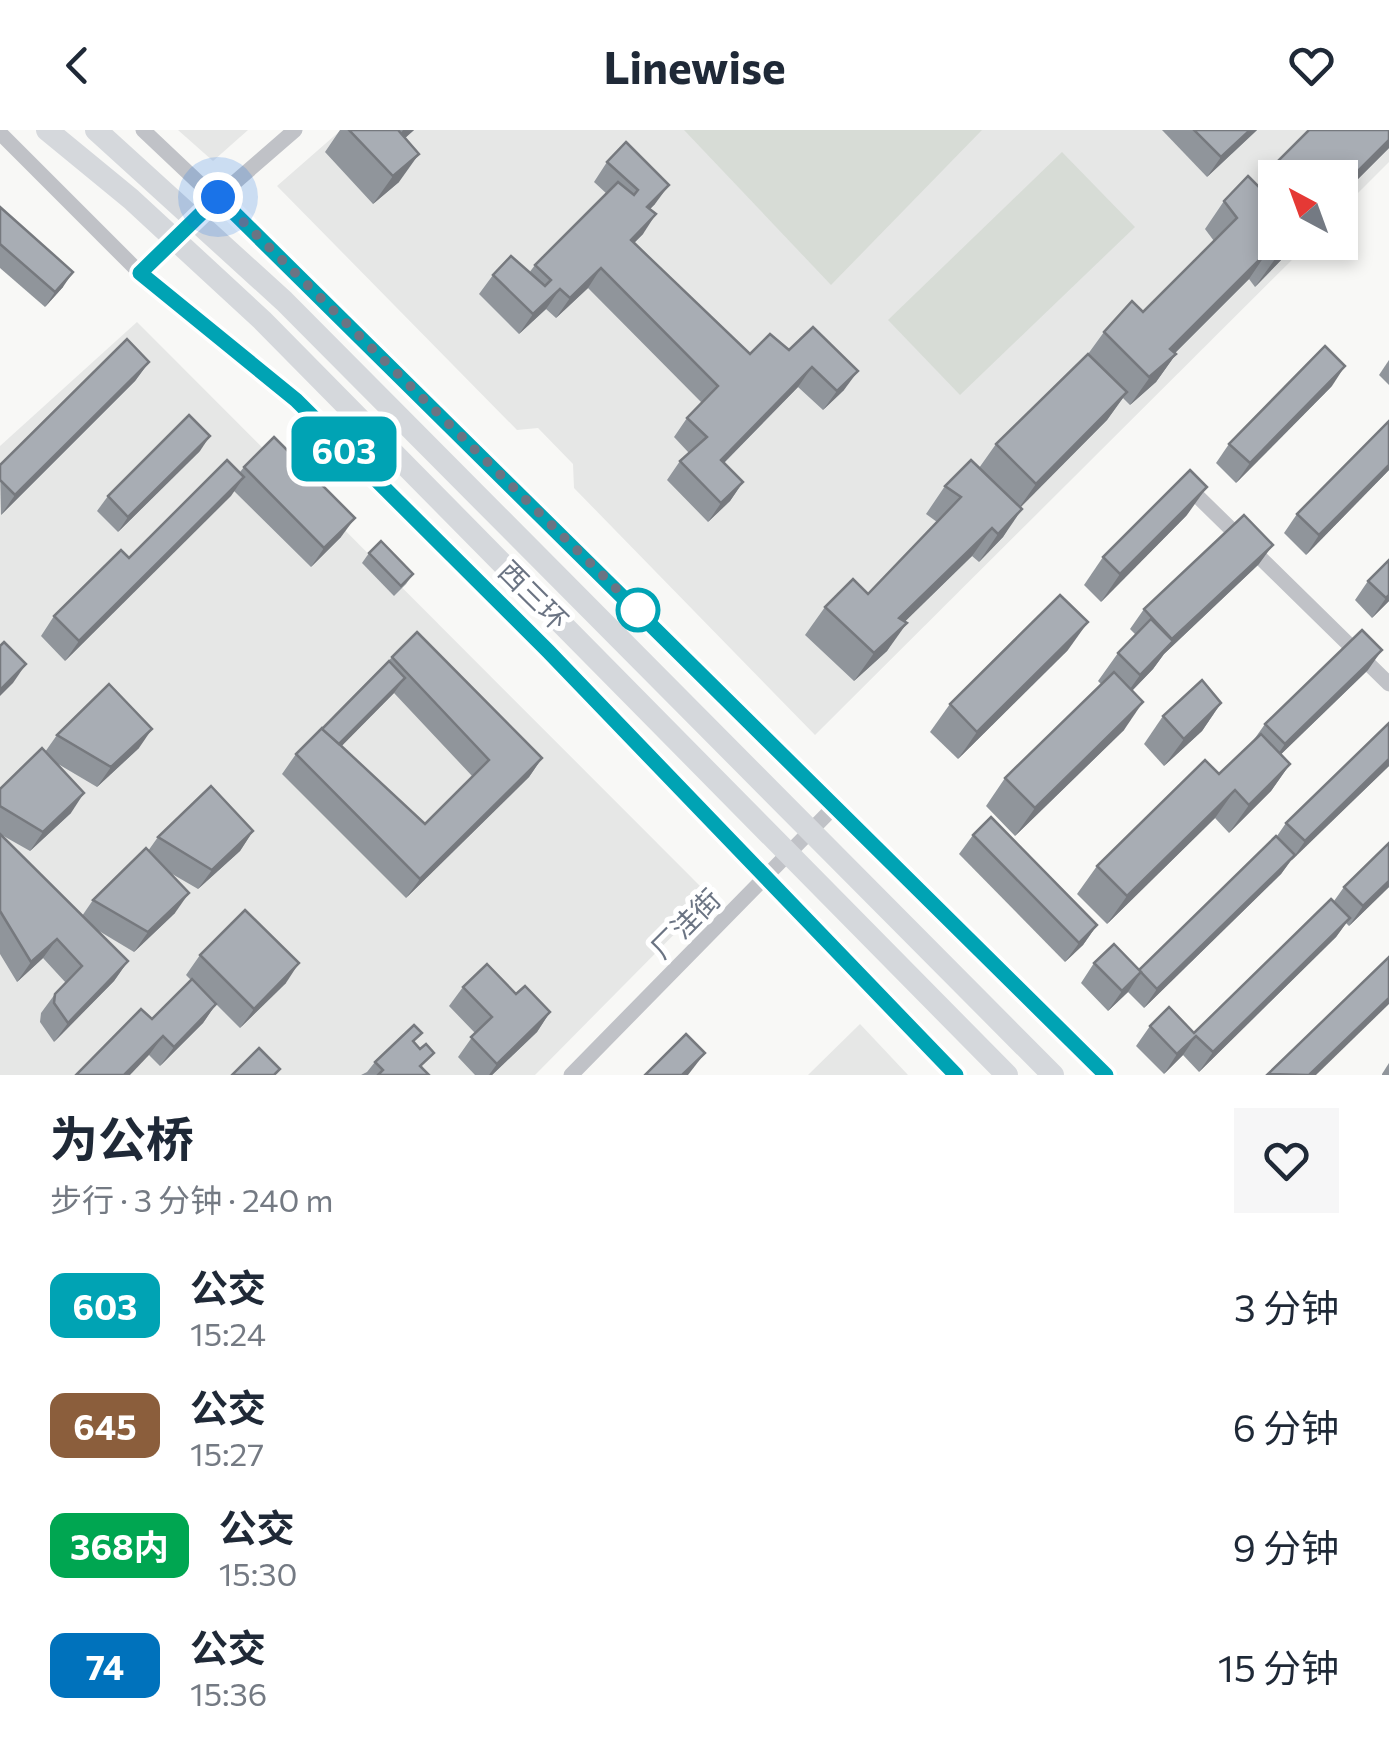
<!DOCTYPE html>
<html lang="zh">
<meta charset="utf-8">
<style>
body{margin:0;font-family:Commissioner,"Noto Sans SC",sans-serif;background:#f6f6f7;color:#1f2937;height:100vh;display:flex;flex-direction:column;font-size:38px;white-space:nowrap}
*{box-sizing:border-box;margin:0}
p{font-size:32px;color:#747a83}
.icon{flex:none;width:55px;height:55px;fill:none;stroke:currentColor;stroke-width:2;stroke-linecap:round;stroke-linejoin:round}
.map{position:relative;height:945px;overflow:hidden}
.panel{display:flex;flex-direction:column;background:#fff;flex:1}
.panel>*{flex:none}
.badge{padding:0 20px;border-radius:15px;font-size:35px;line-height:65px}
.needle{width:65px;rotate:319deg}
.tools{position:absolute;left:1258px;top:30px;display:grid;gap:20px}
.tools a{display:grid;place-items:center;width:100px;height:100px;border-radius:0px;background:#fff;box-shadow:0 5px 15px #0003;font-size:50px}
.you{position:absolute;width:50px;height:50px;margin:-25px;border:8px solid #fff;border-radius:50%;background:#1a73e8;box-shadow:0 0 0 15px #1a73e833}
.map>.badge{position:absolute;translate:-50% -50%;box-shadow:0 0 0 5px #fff}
.round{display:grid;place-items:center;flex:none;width:105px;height:105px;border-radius:0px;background:#f6f6f7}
.summary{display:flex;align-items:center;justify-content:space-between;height:170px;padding:0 50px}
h1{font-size:48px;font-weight:700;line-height:75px}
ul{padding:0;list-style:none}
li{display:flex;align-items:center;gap:30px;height:120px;padding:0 50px}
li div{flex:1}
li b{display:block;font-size:38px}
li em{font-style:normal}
li .badge{min-width:110px;font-weight:700;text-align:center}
header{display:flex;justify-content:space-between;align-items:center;height:130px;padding:0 50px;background:#fff;font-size:45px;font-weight:700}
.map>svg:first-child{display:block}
.built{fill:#e6e7e6}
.green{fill:#d7dcd6}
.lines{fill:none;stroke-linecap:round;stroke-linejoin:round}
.minor{stroke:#c0c2c7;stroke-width:15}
.highway{stroke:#d5d8dc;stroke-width:22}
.wall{fill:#90959b;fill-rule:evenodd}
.shaded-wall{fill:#76797e}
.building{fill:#a8adb4;stroke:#76797e;stroke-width:2.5}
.line-casing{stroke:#fff;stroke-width:22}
.line{stroke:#00a3b4;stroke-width:15}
.walk{stroke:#6b7483;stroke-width:10;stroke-dasharray:0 18}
.stop-dot{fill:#fff;stroke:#00a3b4;stroke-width:5}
.labels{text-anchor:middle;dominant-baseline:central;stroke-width:10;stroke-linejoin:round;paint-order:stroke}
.street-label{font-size:28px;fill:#6b7483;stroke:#fff}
</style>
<header><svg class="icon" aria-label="back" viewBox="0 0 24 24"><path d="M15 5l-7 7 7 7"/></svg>Linewise<svg class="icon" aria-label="heart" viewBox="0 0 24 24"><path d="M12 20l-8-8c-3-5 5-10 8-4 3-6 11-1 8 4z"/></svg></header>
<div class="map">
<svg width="1389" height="945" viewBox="0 0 1389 945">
<rect width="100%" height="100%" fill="#f8f8f6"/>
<!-- built -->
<g class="built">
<path d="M178,0h70l-35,31z"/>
<path d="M341,0h1048v32l-49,49v-33h-65v64l34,1 -494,492 -241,-247 -1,-24 -35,-36 -21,2 -240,-244z"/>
<path d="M137,192l574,575 -176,178h-535v-629z"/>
<path d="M860,894l48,51h-100z"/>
</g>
<!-- green -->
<g class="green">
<path d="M684,0h298l-151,155z"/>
<path d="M1062,22l73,75 -175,168 -72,-75z"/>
</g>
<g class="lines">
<!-- minor -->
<g class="minor">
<path d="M143,0l219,207 744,738"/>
<path d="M0,3l140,140 156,128 252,250 408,424"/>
<path d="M140,143l78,-76 77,-67"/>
<path d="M1185,354l204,200"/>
<path d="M571,945l264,-269"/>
</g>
<!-- highway -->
<g class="highway">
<path d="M47,0l84,69 131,121 745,755"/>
<path d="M96,0l188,171 769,774"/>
</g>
</g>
<!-- wall -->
<g class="wall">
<path d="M340,0h74l-9,8 -6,44 -26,22 -48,-52z"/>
<path d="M1162,0h95l-50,47z"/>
<path d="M1389,18l-49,49v-19h-65v64h20l-12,16 -28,29 -6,-8 -74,74 1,1 -20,28 -26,23 -7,-7 -16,22 -87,87 -17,30 -24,25 -7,-6 -68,66 -17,29 -33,30 -49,-46 20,-28 43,-13 69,-72 -11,-8 19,-28 34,-18 17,-24 92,-90 16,-22 39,-20 71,-71 -9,-12 19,-28 33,-15 11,-15z"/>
<path d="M607,32l48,42 -5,5 -7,25 -9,9 116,111 39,-4 55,40 -21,20 -25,-23 -74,76 19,19 -13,19 -22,21 -41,-42 13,-19 9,-8 -15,-16 13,-19 15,-15 -114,-115 -32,30 -10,-9 -27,25 -40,-40 14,-19 36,-2 6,-8 72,-71 -13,-12z"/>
<path d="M0,77l63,80 -18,20 -45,-39z"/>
<path d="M1389,230v25l-10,-10z"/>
<path d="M149,232l-14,19 -134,134 -1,-50z"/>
<path d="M1332,256l-96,97 -20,-20 13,-19z"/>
<path d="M1389,291v49l-83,85 -22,-22 13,-19z"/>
<path d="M200,321l-82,81 -21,-21 11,-15z"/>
<path d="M244,337l97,70 -30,30 -77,-76 -169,170 -24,-25 13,-20 186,-144z"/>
<path d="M1187,385l-86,87 -17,-17 19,-28z"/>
<path d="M369,423l44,21 -7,10 -12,12 -32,-33z"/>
<path d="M1259,434l-95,90 -11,15 -21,22 -8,39 -109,106 -29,-30 19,-28 96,-94 -3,-3 20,-28 18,-18 -6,-6 14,-20z"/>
<path d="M1368,451l21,20 -17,17 -17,-18z"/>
<path d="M417,502l125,126 -13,19 -123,121 -124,-124 14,-20zM394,563l79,84 -48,47 -84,-78z"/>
<path d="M1068,520l-110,109 -28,-27 20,-28z"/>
<path d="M1368,540l-87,84 9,10 -19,27 -42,42 -14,-15 -108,106 -30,-30 20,-28 122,-92 34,-33 12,-17z"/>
<path d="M1221,573l-19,28 -38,35 -20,-22 19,-28z"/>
<path d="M1389,593v43l-98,94 -10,14 -137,134 -16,-16 -20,19 -27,-28 13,-20 45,7 138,-134 9,-13z"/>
<path d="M57,605l82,13 -42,39 -44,-26 18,52 -41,38 -30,-17v-45l45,-37z"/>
<path d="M253,701l-13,20 -42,38 -31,-18 8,42 -41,39 -40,-24 34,33 -14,20 -60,61 -14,-20 1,-9 14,-19 11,-11 -23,-25 -26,24 -17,-28v-120l82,82 11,-16 55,-49 10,-14z"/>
<path d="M973,705l124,90 -14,20 -18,17 -106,-108z"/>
<path d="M1344,757h45l-40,39 -3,-3 -10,14 -137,135 -16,-17 -19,19 -28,-28 14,-20 44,7 140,-132z"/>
<path d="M200,825l86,28 -46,45 -24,-24 -13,19 -43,43 -11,-11 3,-36 39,-39 -5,-5z"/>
<path d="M463,857l53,7 34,18 -13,20 -45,43h-17l-17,-18 17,-24 -26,-27z"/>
<path d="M415,913l8,26 6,6h-68l6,-3 8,-10z"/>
<path d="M1389,933v12h-7v-1z"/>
</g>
<!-- shaded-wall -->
<g class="shaded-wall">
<path d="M403,0h11l-28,25z"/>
<path d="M1250,0h7l-50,47 14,-20z"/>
<path d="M1389,10v8l-49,49v-8z"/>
<path d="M419,24l-20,28 -26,22 20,-28z"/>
<path d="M669,55l-14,19 -22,22 14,-19z"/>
<path d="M656,84l-13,20 -26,26 14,-20z"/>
<path d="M1291,112h4l-12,16 -28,29 20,-28z"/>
<path d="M1268,121l-19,28 -89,89 16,-14 -20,28 -26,23 40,-56z"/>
<path d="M601,138l-13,20 -32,30 14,-20z"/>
<path d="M73,142l-10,15 -18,20 10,-15z"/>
<path d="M560,159l-14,20 -27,25 14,-20z"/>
<path d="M149,232l-14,19 -134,134 14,-20z"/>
<path d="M1345,236l-13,20 -96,97 14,-20z"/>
<path d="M812,237l-14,20 -90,92 13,-19z"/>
<path d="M858,241l-14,19 -21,20 14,-19z"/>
<path d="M1127,262l-20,28 -91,92 20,-28z"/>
<path d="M210,306l-10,15 -82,81 10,-15z"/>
<path d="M1389,335v5l-83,85 13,-20z"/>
<path d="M244,347l-13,19 -166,165 14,-20z"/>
<path d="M743,352l-13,19 -22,21 13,-19z"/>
<path d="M1207,357l-20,28 -86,87 19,-28z"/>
<path d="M1022,379l-19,28 -24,25 19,-28z"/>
<path d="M355,388l-14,19 -30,30 13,-19z"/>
<path d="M992,398l-20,28 -92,90 19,-28z"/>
<path d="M1273,415l-14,19 -95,90 -11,15 -33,34 20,-28 32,-36z"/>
<path d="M1389,465v6l-17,17 14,-20z"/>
<path d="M1088,492l-20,28 -110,109 19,-27z"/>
<path d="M907,493l-20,28 -33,30 20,-28z"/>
<path d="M1382,520l-14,20 -97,94 14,-20z"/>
<path d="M26,534l-13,19 -13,13v-6z"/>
<path d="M405,548l-11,15 -70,71 10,-15z"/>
<path d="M1143,572l-19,28 -109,106 20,-28z"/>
<path d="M1221,573l-19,28 -38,35 20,-27z"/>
<path d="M152,599l-13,19 -42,39 14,-20z"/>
<path d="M542,628l-13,19 -123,121 14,-19z"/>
<path d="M1389,629v7l-98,95 14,-20z"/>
<path d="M1290,634l-19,27 -42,42 20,-28z"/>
<path d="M1235,660l-20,28 -108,106 20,-28z"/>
<path d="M84,663l-13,20 -41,38 13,-19z"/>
<path d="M253,701l-13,20 -42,38 14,-19z"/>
<path d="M1295,725l-14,19 -137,134 13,-19z"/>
<path d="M1389,751v6l-40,39 14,-20z"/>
<path d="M189,763l-14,20 -41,39 14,-20z"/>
<path d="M1350,788l-14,19 -137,135 14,-20z"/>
<path d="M1097,795l-14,20 -18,17 14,-19z"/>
<path d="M57,809l-14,19 -26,24 14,-20z"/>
<path d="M128,831l-14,20 -60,61 14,-19z"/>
<path d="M299,833l-13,20 -46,45 14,-19z"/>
<path d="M1141,842l-13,20 -20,19 14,-20z"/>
<path d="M1389,868v6l-73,71h-7z"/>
<path d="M216,874l-13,19 -43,43 14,-19z"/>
<path d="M550,882l-13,20 -45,43h-3l8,-11z"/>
<path d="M163,906l-14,19 -19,20h-6z"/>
<path d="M1196,906l-13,19 -19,19 13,-20z"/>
<path d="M705,923l-17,22h-6z"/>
</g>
<!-- building -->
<g class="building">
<path d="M349,0h49l21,24 -26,22z"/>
<path d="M1194,0h56l-29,27z"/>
<path d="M1309,0h80v10l-49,49v-11l-65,1 -7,-8z"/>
<path d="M626,12l43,43 -22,22 9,7 -25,26 119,114 20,-20 19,16 24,-23 45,44 -21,20 -25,-24 -91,93 22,22 -22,21 -41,-42 27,-24 -20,-19 31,-32 -117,-118 -31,30 -10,-9 -27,25 -40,-39 18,-19 34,30 6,-6 -16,-15 83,-83 16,13 4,-5 -31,-28z"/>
<path d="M1248,46l27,27v39h16l-16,17 -7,-8 -98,98 6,5 -27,23 -45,-45 28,-31 11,11 94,-94 -13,-17z"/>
<path d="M0,77l73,65 -18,20 -55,-48z"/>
<path d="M127,209l22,23 -134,133 -15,-15v-15z"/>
<path d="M1325,216l20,20 -95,97 -21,-19z"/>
<path d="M1088,224l39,38 -91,92 -40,-40z"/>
<path d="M189,285l21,21 -82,81 -20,-21z"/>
<path d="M1389,291v44l-70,70 -22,-21z"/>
<path d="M274,307l81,81 -31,30 -80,-81z"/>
<path d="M227,330l17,17 -165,164 -25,-25 67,-66 8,8z"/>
<path d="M971,330l51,49 -24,25 -6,-6 -93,90 8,5 -33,30 -49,-46 28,-28 15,15 93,-97 -16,-11z"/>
<path d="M1190,340l17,17 -87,87 -17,-17z"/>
<path d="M1244,385l29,30 -101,94 -28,-30z"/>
<path d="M381,411l32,33 -12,12 -32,-33z"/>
<path d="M1389,430v35l-3,3 -18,-17z"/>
<path d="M1060,465l28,27 -111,110 -27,-28z"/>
<path d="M1151,489l22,22 -33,34 -22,-22z"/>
<path d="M1362,500l20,20 -97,94 -20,-20z"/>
<path d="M417,502l125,126 -122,121 -124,-125 26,-26 103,96 64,-64 -97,-103z"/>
<path d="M4,512l22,22 -26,26v-44z"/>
<path d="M389,531l16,17 -66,66 -17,-15z"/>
<path d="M1114,542l29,30 -108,106 -30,-30z"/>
<path d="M1202,550l19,23 -37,36 -21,-23z"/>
<path d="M109,554l43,45 -41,38 -54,-32z"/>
<path d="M1389,593v36l-84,82 -19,-18z"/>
<path d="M1261,604l29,30 -41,41 -14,-15 -108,106 -30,-30 108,-106 14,14z"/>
<path d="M42,618l42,45 -41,39 -43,-26v-17z"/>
<path d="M211,656l42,45 -41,39 -54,-33z"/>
<path d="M991,687l106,108 -18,18 -106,-108z"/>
<path d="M0,704l128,127 -60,62 -14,-20 1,-9 27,-28 -25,-27 -26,23 -31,-51z"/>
<path d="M1276,706l19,19 -138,134 -18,-19z"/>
<path d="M1389,713v38l-26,25 -19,-19z"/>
<path d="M146,718l43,45 -41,39 -55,-32z"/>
<path d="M1331,769l19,19 -137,134 -17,-16 -19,18 -27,-28 19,-19 25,26z"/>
<path d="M245,780l54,53 -45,46 -54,-54z"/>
<path d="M1114,814l27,28 -19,19 -28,-28z"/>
<path d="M1389,827v41l-80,77 -41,-1z"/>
<path d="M487,834l29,30 9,-8 25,26 -53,52 -26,-27 21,-20 -29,-30z"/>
<path d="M192,849l24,25 -42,43 -11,-11 -39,39h-48l65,-66 11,10z"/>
<path d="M414,895l8,8 -9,8 7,8 6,-5 8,9 -14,13 9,9h-51l5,-5 -8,-8z"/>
<path d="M686,904l19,19 -23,22h-37z"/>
<path d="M259,918l21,21 -6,6h-42z"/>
</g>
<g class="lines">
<!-- line casing -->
<g class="line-casing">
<path id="line" d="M956,945l-408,-424 -252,-251 -156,-127 78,-76 888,878"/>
</g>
<!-- line -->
<use href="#line" class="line"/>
<!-- walk -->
<path class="walk" d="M218,67l420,413"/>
</g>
<!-- markers -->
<circle class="stop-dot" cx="638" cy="480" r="20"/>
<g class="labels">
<!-- street labels -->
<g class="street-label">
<text transform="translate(534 465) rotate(45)">西三环</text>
<text transform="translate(685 793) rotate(-45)">厂洼街</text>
</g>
</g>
</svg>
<div class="tools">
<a><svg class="needle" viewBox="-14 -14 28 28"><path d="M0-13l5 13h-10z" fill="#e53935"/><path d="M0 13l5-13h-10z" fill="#747a83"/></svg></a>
</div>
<div class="you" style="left:218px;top:67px"></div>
<b class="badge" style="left:344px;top:319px;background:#00a3b4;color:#fff">603</b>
</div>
<section class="panel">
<div class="summary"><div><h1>为公桥</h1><p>步行 · 3 分钟 · 240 m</p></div><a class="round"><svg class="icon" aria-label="heart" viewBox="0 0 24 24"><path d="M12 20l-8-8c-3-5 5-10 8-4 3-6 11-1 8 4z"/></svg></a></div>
<ul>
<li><span class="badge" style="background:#00a3b4;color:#fff">603</span><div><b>公交</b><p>15:24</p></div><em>3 分钟</em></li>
<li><span class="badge" style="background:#8b5e3c;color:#fff">645</span><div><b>公交</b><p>15:27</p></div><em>6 分钟</em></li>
<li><span class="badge" style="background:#00a651;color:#fff">368内</span><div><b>公交</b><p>15:30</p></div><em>9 分钟</em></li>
<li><span class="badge" style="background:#0072bc;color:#fff">74</span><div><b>公交</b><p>15:36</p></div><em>15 分钟</em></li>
</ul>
</section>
